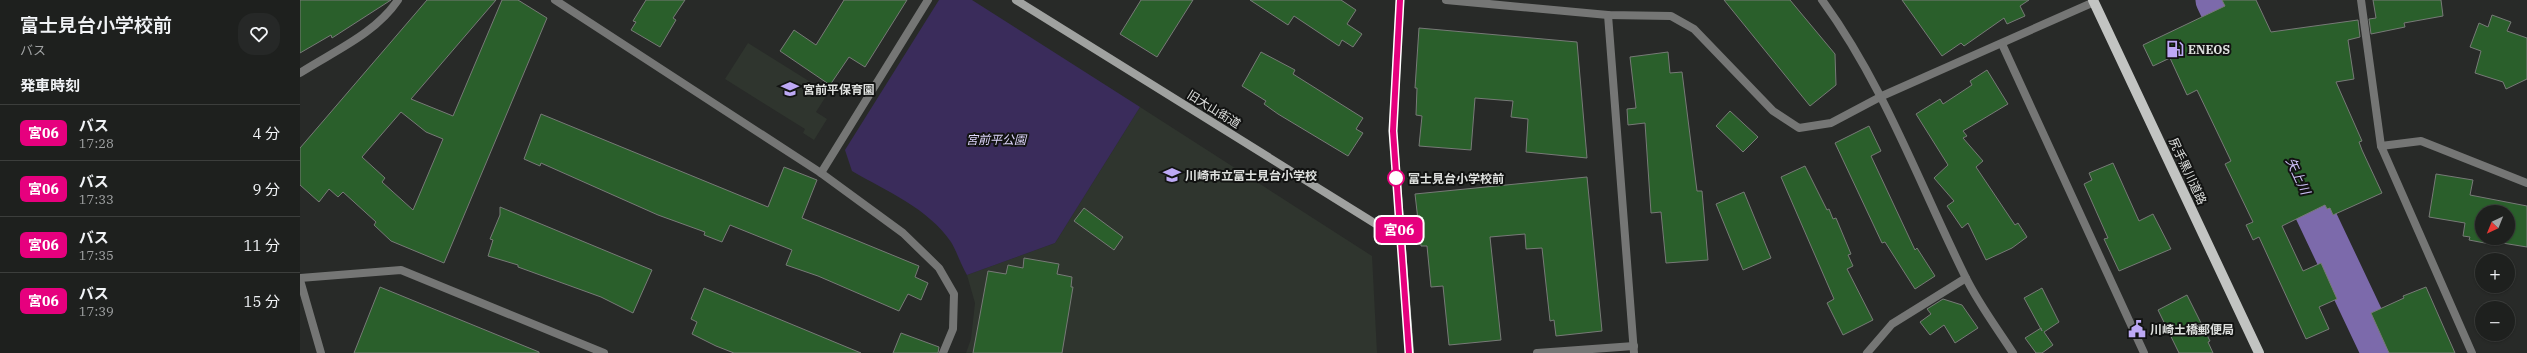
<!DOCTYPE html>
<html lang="ja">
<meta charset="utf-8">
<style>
body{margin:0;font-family:"IBM Plex Serif","Noto Sans JP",serif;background:#262827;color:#f1f3f6;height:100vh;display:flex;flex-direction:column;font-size:15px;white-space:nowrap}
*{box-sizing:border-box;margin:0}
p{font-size:13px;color:#a1a3a4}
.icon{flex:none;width:22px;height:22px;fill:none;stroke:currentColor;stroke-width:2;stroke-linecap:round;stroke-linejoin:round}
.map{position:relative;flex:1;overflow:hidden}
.sheet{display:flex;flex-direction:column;background:#1e201e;width:300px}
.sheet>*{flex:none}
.badge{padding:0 8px;border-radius:6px;font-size:14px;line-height:26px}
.needle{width:26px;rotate:223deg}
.tools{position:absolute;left:2175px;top:205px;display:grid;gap:8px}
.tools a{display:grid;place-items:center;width:40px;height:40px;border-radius:50%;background:#1e201e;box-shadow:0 1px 3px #0004,0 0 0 1px #3c3e3c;font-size:20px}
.map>.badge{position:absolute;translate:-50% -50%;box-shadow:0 0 0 2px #fff}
h2{padding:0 20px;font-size:15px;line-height:36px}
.round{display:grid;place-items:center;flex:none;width:42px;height:42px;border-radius:16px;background:#262827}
.head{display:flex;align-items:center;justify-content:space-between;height:68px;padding:0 20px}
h1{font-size:19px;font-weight:600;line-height:30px}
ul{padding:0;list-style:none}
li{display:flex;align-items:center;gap:12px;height:56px;padding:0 20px;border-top:1px solid #3c3e3c}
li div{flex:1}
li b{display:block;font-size:15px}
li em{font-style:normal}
li .badge{min-width:44px;font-weight:700;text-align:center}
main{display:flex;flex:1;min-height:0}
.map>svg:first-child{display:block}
.built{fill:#2f352e}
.green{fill:#3a2c5b}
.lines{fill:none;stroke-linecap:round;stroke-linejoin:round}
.river{stroke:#7c6aab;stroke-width:39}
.building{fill:#2a5f2b;stroke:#777a77;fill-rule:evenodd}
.street{stroke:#757675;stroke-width:8}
.secondary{stroke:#a0a2a0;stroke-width:8}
.primary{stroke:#c2c4c2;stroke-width:10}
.line-casing{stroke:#fff;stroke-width:9}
.line{stroke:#e6007e;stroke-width:6}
.stop-dot{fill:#fff;stroke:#e6007e;stroke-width:2}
.labels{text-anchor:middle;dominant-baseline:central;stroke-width:4;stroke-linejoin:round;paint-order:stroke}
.poi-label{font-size:12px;font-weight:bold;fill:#dee0de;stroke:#121312;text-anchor:start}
.street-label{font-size:12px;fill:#dee0de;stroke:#121312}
.park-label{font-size:12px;font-style:italic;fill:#ded6fb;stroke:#121312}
.stop-label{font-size:12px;font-weight:bold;fill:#dee0de;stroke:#121312;text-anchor:start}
.water-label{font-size:13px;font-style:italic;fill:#ccbff6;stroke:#121312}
</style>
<main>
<section class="sheet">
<div class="head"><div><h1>富士見台小学校前</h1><p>バス</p></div><a class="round"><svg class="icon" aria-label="heart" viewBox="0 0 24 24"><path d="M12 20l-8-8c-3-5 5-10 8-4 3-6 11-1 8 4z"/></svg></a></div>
<h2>発車時刻</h2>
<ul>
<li><span class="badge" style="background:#e6007e;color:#fff">宮06</span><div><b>バス</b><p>17:28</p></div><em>4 分</em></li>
<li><span class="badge" style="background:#e6007e;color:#fff">宮06</span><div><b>バス</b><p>17:33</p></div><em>9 分</em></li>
<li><span class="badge" style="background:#e6007e;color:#fff">宮06</span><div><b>バス</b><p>17:35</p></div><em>11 分</em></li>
<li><span class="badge" style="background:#e6007e;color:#fff">宮06</span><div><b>バス</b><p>17:39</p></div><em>15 分</em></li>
</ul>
</section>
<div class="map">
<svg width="2227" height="353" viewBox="0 0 2227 353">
<rect width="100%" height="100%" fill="#282a28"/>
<!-- built -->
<g class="built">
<path d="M448,43l80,50 -12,19 11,7 -13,21 -11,-7 2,-4 -80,-50z"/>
<path d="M840,107l232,149 5,97h-411l5,-14 4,-36 -8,-28 88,-32z"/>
</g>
<!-- green -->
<path class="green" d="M639,0h33l168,107 -85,136 -88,32c-6,-10 -10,-23 -16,-33 -23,-34 -65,-51 -99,-71l-7,-21z"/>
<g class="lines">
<!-- river -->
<g class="river">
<path d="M1915,0l27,57"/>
<path d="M1991,163l90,190"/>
</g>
</g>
<!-- building -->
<g class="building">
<path d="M0,0h91l-59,38 -1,-3 -31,18z"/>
<path d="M127,0h69l-85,99 42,17 49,-116h16l29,18 -103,245 -53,-22 -17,-16 2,-3 -33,-30 -5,5 -9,-8 -10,13 -19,-17v-37zM101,112l25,20 17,7 -30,71 -31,-28 3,-4 -23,-21z"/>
<path d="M346,0h39l-12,18 3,2 -16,27 -29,-17 5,-8 -3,-1z"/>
<path d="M544,0h63l-42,67 -16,-10 -19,28 -50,-34 14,-21 22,15z"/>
<path d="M841,0h52l-36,57 -37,-23z"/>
<path d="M950,0h91l15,10 -9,14 15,10 -9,13 -11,-7 -3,6 -45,-30 -6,9z"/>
<path d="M1424,0h66l45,54 1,31 -26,21z"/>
<path d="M1602,0h127l-9,6 5,10 -18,8 -3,-6 -40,28 -3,-3 -19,13z"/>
<path d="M1922,0h34l15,32 87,-12 2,17 -12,3 6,39 -18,3 26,59 -3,1 3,8 20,43 -49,22 -3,-7 -3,1 -2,-4 -43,21 21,45 18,-8 16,36 -18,8 10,22 -23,10 -47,-102 -6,3 -7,-15 7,-3 -28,-58 6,-3 -34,-71 -10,5 -17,-37 -17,8 -10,-21 82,-39z"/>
<path d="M2073,0h68l2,16 -39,7 1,4 -34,7 -2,-15 7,-1z"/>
<path d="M2192,15l19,7 -4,9 20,7v41l-21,10 -3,-7 -28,-9 6,-22 -11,-4 9,-24 9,4z"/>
<path d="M1119,28l158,14 10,116 -61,-6 2,-33 -17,-2 2,-16 -38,-3 -4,52 -52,-4 3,-30 -6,-1 1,-27h-2z"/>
<path d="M961,52l34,18 -2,4 70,44 -7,11 7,4 -15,23 -70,-42 -14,-10 2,-3 -24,-15z"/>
<path d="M1368,52l2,21 12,-1 15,119h5l6,69 -42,3 -5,-51 -10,1 -6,-90 -17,2 -1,-16 9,-1 -6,-51z"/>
<path d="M1687,70l21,34 -45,27 4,5 -4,2 20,23 -7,6 39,58 3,-2 9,14 -15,11 -26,12 -18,-37 -6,5 -15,-22 7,-5 -20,-23 14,-13 -32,-51 24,-15 3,5 29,-19 -2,-4z"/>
<path d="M1430,111l28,26 -15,15 -27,-26z"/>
<path d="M241,114l227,93 16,-40 33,13 -15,38 117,48 -4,11 13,6 -7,17 -13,-6 -9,17 -81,-35 -32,-11 6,-15 -62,-25 -8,17 -18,-7 1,-3 -47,-17 -117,-52 -1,3 -16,-7z"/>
<path d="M1569,126l12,25 -10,5 44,94 2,-2 18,28 -20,13 -30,-47 -3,1 -47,-100z"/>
<path d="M1813,163l26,58 14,-7 18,35 -52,22 -15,-32 4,-1 -24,-54 8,-4 -3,-7z"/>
<path d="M1505,166l22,44 2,-1 4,10 3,-1 15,36 -3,1 5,11 -6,3 26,51 -30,15 -16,-32 7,-4 -53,-122z"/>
<path d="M2136,174l37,6 -3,15 57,11v41l-37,-6v3l-21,-4 1,-3 -7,-1 2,-13 -36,-6zM2182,212h26v26h-26z"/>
<path d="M1287,177l15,154 -46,5 -2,-16 -4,1 -8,-73 -16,1 -1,-15 -35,3 11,103 -52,5 -6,-59 -12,1 -4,-41h-6l-6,-52z"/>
<path d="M1444,192l27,66 -28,12 -27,-66z"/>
<path d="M200,207l152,63 -19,43 -32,-16 -83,-30v-2l-30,-9 5,-16 -3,-1 10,-24z"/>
<path d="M784,208l39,29 -9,13 -40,-29z"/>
<path d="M724,258l35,6 -2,10 15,3 -1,10h2l-11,66h-89l15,-82 18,3 2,-9 15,3z"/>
<path d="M80,287l159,65v1h-185z"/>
<path d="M2126,287l29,66h-66l-18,-40 33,-15 -1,-2z"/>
<path d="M404,288l157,65h-127l-18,-7 -24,-12 5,-12 -6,-3z"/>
<path d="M1742,288l17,34 -15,10 9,13 -11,8h-6l-11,-15 16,-10 1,3 -18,-33z"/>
<path d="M1887,295l23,46 -2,1 5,11h-34l-21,-43z"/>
<path d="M1643,299l19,6 16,23 -23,15 -11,-18 -14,10 -10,-13 11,-8 -4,-5z"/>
<path d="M601,333l38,14 -1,6h-45z"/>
</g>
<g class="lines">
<!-- street -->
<g class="street">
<path d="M255,0l266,173 82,60 36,35 15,26 -1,35 -10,24"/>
<path d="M1146,0l162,15 63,1 23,13 79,82 26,17 32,-5 51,-27 212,-94"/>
<path d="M1522,0c62,85 97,183 143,276 13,27 32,52 48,77"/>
<path d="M2061,0l20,146 91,207"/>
<path d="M1308,15l26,338"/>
<path d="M1702,44l142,309"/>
<path d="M0,73c34,-22 75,-39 98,-73"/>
<path d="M2081,146l40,-5 106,42"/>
<path d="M521,173l107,-173"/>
<path d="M0,278l101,-8 203,83"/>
<path d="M0,280l21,73"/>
<path d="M1237,353l97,-7"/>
<path d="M1567,353l25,-29 74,-46"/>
</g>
<!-- secondary -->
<g class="secondary">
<path d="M716,0l384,239"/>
<path d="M1100,0l-7,131 17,222"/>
</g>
<!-- primary -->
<path class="primary" d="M1793,0l166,353"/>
</g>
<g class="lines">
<!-- line casing -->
<g class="line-casing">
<path id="line" d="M1100,0l-7,131 16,222"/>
</g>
<!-- line -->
<use href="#line" class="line"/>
</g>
<!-- icons -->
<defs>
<g id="fuel-bare" transform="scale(1.38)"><path d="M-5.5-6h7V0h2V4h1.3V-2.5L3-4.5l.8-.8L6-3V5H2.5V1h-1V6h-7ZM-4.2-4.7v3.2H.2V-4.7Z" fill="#bda9f5" stroke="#121312" stroke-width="2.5" paint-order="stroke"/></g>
<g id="school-bare" transform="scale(1.38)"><path d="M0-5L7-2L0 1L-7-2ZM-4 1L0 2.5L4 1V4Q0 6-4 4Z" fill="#bda9f5" stroke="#121312" stroke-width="2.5" paint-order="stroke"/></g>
<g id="civic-bare" transform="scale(1.38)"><path d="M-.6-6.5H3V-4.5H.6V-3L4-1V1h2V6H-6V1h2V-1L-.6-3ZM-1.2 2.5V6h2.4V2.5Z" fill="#bda9f5" stroke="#121312" stroke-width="2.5" paint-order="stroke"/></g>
</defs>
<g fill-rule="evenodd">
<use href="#fuel-bare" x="1875" y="49"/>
<use href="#school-bare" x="490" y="89"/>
<use href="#school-bare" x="872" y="175"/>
<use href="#civic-bare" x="1837" y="329"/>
</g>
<!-- markers -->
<circle class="stop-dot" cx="1096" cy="178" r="8"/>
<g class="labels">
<!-- poi labels -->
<g class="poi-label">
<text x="1888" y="49">ENEOS</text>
<text x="503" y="89">宮前平保育園</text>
<text x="885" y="175">川崎市立富士見台小学校</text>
<text x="1850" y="329">川崎土橋郵便局</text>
</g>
<!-- street labels -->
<g class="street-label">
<text transform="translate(914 109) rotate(32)">旧大山街道</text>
<text transform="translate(1888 171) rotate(65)">尻手黒川道路</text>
</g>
<!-- park labels -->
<g class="park-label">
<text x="696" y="139">宮前平公園</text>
</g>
<!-- stop labels -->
<g class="stop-label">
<text x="1108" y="178">富士見台小学校前</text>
</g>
<!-- water labels -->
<g class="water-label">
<text transform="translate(1998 176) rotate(65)">矢上川</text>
</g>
</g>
</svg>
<div class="tools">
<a><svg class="needle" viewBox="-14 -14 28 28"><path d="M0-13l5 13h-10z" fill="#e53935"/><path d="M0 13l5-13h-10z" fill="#a1a3a4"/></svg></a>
<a>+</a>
<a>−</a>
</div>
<b class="badge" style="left:1099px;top:230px;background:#e6007e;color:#fff">宮06</b>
</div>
</main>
